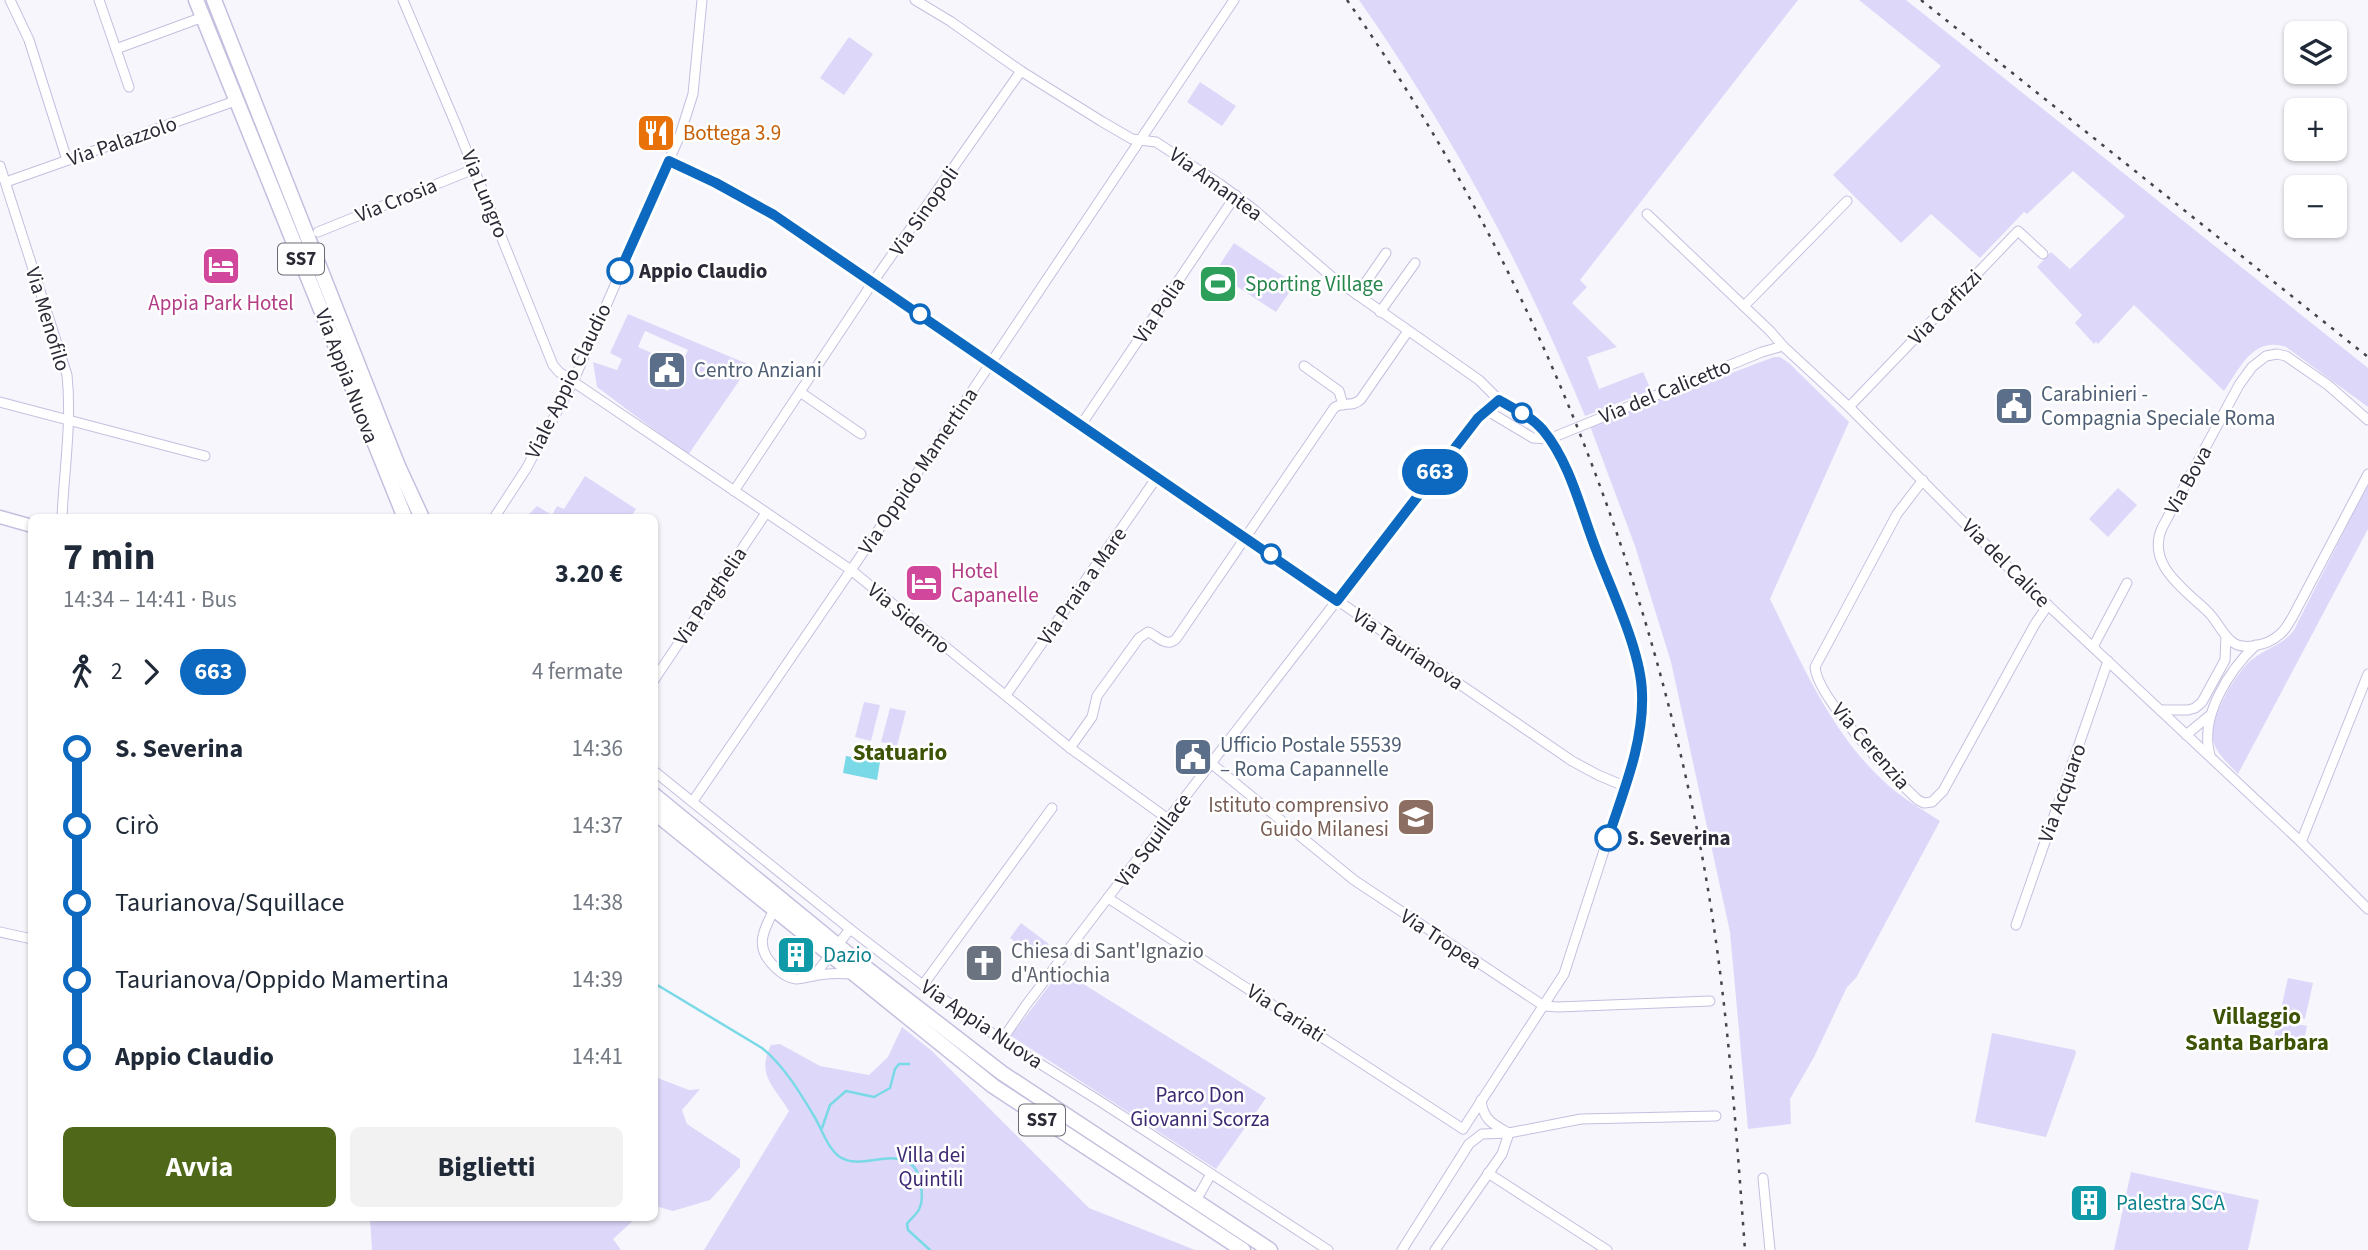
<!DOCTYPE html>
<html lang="it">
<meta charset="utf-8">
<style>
body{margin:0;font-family:"Source Sans 3",sans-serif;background:#f2f2f3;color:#1f2937;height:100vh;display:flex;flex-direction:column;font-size:26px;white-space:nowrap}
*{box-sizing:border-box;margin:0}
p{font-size:23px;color:#747a83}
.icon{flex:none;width:38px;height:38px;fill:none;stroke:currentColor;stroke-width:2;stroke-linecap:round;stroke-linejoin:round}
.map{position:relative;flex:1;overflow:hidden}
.side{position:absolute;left:28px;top:514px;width:630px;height:707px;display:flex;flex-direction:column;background:#fff;border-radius:10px;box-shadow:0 2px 5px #0004}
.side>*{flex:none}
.badge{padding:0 14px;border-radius:23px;font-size:24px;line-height:46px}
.tools{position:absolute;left:2284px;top:21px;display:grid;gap:14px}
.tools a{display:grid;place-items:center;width:63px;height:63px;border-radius:10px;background:#fff;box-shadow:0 2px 5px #0004;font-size:35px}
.map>.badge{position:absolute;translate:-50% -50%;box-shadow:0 0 0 4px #fff}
.legs{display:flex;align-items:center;gap:10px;height:77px;padding:0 35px;font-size:23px}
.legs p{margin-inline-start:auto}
.summary{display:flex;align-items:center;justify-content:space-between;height:119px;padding:0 35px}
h1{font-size:38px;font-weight:700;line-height:52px}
.button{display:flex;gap:14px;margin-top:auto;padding:14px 35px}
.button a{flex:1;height:80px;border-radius:10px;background:#4f6718;color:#fff;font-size:28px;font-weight:700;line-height:80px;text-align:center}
.button a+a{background:#f2f2f3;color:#1f2937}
ul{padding:0 35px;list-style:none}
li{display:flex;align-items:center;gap:24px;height:77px;font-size:26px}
li i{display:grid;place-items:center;width:10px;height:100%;margin:0 9px;background:currentColor}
li i::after{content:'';width:18px;height:18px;margin:-9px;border:5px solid;border-radius:50%;background:#fff}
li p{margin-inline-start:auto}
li:first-child i{background:linear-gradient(#0000 50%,currentColor 0)}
li:last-child i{background:linear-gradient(currentColor 50%,#0000 0)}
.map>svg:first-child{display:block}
.green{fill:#ddd8f9;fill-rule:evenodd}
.water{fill:#7ad9e6}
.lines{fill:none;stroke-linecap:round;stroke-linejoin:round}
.stream{stroke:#7ad9e6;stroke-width:2.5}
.street-casing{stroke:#c4bfdf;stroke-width:11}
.secondary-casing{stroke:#c4bfdf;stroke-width:15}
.primary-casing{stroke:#c4bfdf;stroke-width:17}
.street{stroke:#fff;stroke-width:9}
.secondary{stroke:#fff;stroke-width:12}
.primary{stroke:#fff;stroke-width:14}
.rail{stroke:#45434e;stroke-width:2.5;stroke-dasharray:3.5 7;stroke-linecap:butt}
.line-1-casing{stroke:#fff;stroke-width:16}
.line-1{stroke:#0c69bf;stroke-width:10}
.stop-1-dot{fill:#fff;stroke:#0c69bf;stroke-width:3.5}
.labels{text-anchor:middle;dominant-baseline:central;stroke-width:5;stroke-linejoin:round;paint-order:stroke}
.shield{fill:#fff;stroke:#6b6972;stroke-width:2}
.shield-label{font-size:19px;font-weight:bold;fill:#2b2935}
.food-label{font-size:21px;fill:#c56008;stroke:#fff;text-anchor:start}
.street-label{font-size:21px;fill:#2b2935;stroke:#fff}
.stop-label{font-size:21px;font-weight:bold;fill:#2b2935;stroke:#fff;text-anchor:start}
.leisure-label{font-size:21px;fill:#27864d;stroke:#fff;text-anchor:start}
.hotel-label{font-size:21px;fill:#b23c85;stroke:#fff}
.service-label{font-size:21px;fill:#4e5e75;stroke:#fff;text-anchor:start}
.education-label{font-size:21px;fill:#785e54;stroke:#fff;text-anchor:end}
.worship-label{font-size:21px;fill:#5b616d;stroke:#fff;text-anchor:start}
.culture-label{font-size:21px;fill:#0d838f;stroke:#fff;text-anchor:start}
.park-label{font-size:21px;fill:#3d2872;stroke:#fff}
.neighbourhood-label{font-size:23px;font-weight:bold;fill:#3d5306;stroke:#fff}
</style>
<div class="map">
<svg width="2368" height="1250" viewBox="0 0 2368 1250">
<rect width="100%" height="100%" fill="#f7f6fc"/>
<!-- green -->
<g class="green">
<path d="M1359,0h439l-218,280 7,7 -15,16 45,44 -30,10 12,32 44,-17 8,18 -66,26c-60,-147 -135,-286 -226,-416z"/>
<path d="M1859,0h47l462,368v39l-82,-60c-33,-11 -46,21 -62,44l-90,-86 -36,39 -2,-2 -2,2 -19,-21 7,-8 -45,-48 14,-15 19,17 55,-53 -52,-45 -46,43 -3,-2 -44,46 -49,-44 -30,29 -68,-68 108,-109z"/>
<path d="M849,37l24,17 -29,41 -24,-17z"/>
<path d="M1200,82l36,24 -14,20 -35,-24z"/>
<path d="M1234,243l61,41 -19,28 -61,-40z"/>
<path d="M628,314l122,51 -62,90 -91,-68 -4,-25 24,8 5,-11 -12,-6zM645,331l43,19 -20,41 -18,-8 11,-26 -23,-10z"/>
<path d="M1774,357h6l9,6 60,59 -79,177c34,69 65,143 125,192 14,11 30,20 45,30l-84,157 -9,9 -33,70 -24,42 1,25 -43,5 -18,-197 -59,-270 -36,-116 -45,-120z"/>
<path d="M585,476l51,33 -6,9 -104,-1 11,-11 15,9 5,-9 7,3z"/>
<path d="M2368,484v45l-130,245c-9,-10 -23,-21 -25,-35 -4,-20 24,-70 41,-81 13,-10 30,-14 40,-28z"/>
<path d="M2118,488l19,17 -29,32 -19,-18z"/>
<path d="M864,702l16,3 -9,36 -16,-4z"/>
<path d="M890,708l16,3 -9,35 -16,-4z"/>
<path d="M1021,923l28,21 -11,15 -28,-21z"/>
<path d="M1061,970l205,128 -50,71 -205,-133z"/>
<path d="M2288,978l25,5 -8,36 -25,-6z"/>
<path d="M2278,1020l29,6 -5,24 -30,-6z"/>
<path d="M902,1027l30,24 157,157 106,42h-491l85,-139c-15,-25 -33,-36 -18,-66l9,-1 40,22 49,9 19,-18z"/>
<path d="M1992,1033l83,17 1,3 -30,84 -71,-15z"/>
<path d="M655,1077l34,13 11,-1 -18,21 5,14 53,35v8l-30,33 -37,11 -18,-5z"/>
<path d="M2131,1172l128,28 -11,50h-134z"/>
<path d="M370,1218h266l-23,21 8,11h-249z"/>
</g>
<!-- water -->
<path class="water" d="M846,756l34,6 -3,18 -34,-7z"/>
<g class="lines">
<!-- stream -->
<g class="stream">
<path d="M654,983l108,65c22,18 37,43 52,68 8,13 13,32 26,41 21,14 53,-10 73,9 8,8 11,31 7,41 -2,7 -9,11 -13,17l1,6 22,20"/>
<path d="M822,1128l8,-23 16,-14 28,6 16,-9 5,-19 4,-5h10"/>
</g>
<!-- street casing -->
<g class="street-casing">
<g id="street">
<path d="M10,0l19,40 38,120"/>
<path d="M99,0l30,87"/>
<path d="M403,0l54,127 96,238 6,7 292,198 219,178 98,71"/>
<path d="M915,0l35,21 71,50 80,50 31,18 24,3 64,42 32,24 80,69 147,103 20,20"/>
<path d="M116,49l87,-32"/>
<path d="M669,161l47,22 58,32 798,546 26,14 26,11"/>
<path d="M0,166l67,209c5,47 -3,95 -5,143"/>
<path d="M6,182l232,-82"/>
<path d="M1647,214l123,117 13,15 66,61 170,171 282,264 67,67"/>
<path d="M318,232l156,-63"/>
<path d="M1357,295l29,-42"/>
<path d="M1744,306l103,-105"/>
<path d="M1380,312l35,-49"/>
<path d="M1304,366l35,25 4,14"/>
<path d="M800,392l61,42"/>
<path d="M0,402l205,54"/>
<path d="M1849,407l169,-176 25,23"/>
<path d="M1486,410l47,28 16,1 213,-87 21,-6"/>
<path d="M2368,420l-40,-35 -42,-29 -9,-2 -11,2 -14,11 -13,18 -77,143c-16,36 22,61 45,83 9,8 14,21 23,29 11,12 38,5 49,-5 6,-4 9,-11 13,-17l76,-144"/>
<path d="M1081,425l155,-230"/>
<path d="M1923,480l-26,34 -82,153c2,31 79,111 103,133l6,3 8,-1 11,-11 92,-167 13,-19"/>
<path d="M734,491l139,-209 148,-211"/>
<path d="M494,518l32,-49 47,-87 107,-247 13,-41 9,-94"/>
<path d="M2093,647l34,-64"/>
<path d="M654,680l112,-167"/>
<path d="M1006,695l151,-218"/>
<path d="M2160,710h28l7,-2 7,-6 23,-42 1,-24"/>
<path d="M2186,735l23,-19"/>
<path d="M1070,748l22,-31 5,-21 42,-58 9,-6c10,4 18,16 28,7l158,-231c8,-7 19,0 27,-9l47,-68"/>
<path d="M2210,755c-11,-38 19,-85 46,-110"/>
<path d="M1212,764l142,116 190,126 14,1 152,-6"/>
<path d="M654,771l196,158 73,56 79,55 96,60 230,150"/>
<path d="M693,801l210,-307 331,-494"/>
<path d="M2301,842l67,-168"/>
<path d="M1108,898l355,231"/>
<path d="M774,910c-12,23 -20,39 3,59 6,5 11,9 19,10 8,0 15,-3 22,-4 11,-2 22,-2 34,-1"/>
<path d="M2016,925l92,-264"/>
<path d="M0,932l32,7"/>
<path d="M814,976l36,-47"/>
<path d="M923,985l129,-177"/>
<path d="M1002,1040l24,-35 142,-186 306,-396 25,-23 27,15 13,12 10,12 16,30 65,169 12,53v18l-8,49 -70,216 -101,155"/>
<path d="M1481,1100c2,19 11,24 26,32"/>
<path d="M1488,1173l119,77"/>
<path d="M1763,1178l7,72"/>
<path d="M1195,1202l16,-28"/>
<path d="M1402,1250l67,-106 13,-10 27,-1 72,-14 135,-3"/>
<path d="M1435,1250l67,-96 7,-21"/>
</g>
</g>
<!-- secondary casing -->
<g class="secondary-casing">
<path id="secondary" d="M0,517l32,9"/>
</g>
<!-- primary casing -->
<g class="primary-casing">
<g id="primary">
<path d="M196,0l209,518"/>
<path d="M214,0l184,466 24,52"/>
<path d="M654,795l194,159 154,119 268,177"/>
<path d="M654,812l339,274 250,164"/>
</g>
</g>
<!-- street -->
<use href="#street" class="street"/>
<!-- secondary -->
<use href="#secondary" class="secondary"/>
<!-- primary -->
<use href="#primary" class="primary"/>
<!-- rail -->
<g class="rail">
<path d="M1347,0c176,251 295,544 353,845 26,134 35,270 45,405"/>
<path d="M1921,0l447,357"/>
</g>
</g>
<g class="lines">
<!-- line-1 casing -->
<g class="line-1-casing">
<path id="line-1" d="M620,271l49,-110 47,22 58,32 563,386 141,-183 21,-18c15,9 32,16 44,30 28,34 38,82 54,122 15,40 44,99 45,141 2,50 -19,99 -34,145"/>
</g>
<!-- line-1 -->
<use href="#line-1" class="line-1"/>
</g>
<!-- icons -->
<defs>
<g id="restaurant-square" transform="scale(2.0125)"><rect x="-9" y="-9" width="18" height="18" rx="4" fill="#e8710a" stroke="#fff"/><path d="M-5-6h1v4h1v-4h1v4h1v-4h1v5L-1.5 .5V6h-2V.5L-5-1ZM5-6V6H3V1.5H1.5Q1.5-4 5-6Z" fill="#fff"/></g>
<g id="hotel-square" transform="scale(2.0125)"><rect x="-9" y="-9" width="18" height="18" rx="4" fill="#d1479c" stroke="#fff"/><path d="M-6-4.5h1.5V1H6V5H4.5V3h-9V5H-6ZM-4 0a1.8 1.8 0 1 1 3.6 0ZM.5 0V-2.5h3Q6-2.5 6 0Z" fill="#fff"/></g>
<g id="stadium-square" transform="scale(2.0125)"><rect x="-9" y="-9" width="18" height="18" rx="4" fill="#2e9e5b" stroke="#fff"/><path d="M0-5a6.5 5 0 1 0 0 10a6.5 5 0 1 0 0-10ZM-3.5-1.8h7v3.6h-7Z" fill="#fff"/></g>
<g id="civic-square" transform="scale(2.0125)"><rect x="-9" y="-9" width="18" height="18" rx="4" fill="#5c6f8a" stroke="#fff"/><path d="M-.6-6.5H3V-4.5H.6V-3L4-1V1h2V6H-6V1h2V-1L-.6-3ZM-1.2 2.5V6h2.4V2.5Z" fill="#fff"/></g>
<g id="school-square" transform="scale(2.0125)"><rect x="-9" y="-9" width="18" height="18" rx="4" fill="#8d6e63" stroke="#fff"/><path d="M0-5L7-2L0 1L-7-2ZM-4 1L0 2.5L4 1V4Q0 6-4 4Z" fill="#fff"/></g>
<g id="building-square" transform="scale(2.0125)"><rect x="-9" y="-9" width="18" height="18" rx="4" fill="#0f9aa8" stroke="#fff"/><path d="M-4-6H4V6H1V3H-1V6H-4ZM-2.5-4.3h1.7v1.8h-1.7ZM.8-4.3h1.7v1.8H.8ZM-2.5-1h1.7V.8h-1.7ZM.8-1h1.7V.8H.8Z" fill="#fff"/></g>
<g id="church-square" transform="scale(2.0125)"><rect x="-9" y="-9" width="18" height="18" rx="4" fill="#6b7280" stroke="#fff"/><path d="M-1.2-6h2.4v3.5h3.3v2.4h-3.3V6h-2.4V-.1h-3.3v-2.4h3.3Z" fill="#fff"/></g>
</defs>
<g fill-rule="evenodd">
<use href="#restaurant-square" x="656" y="133"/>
<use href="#hotel-square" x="221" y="266"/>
<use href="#stadium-square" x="1218" y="284"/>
<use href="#civic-square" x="667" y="370"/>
<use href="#civic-square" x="2014" y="406"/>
<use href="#hotel-square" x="924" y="583"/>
<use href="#civic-square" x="1193" y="757"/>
<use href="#school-square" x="1416" y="817"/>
<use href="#building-square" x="796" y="955"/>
<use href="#church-square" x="984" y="963"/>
<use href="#building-square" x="2089" y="1203"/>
</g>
<!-- markers -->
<g class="stop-1-dot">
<circle cx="620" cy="271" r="12"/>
<circle cx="920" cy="314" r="9"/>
<circle cx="1522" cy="413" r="9"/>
<circle cx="1271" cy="554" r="9"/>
<circle cx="1608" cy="838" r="12"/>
</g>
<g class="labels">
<!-- shield labels -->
<g class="shield">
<rect x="278" y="243.5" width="46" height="31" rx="5"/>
<rect x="1019" y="1104.5" width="46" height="31" rx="5"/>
</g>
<g class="shield-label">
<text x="301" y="259">SS7</text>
<text x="1042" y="1120">SS7</text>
</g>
<!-- food labels -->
<g class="food-label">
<text x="683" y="133">Bottega 3.9</text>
</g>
<!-- street labels -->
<g class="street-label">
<text transform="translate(122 141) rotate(-19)">Via Palazzolo</text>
<text transform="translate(1216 184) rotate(36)">Via Amantea</text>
<text transform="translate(485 194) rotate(68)">Via Lungro</text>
<text transform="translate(396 200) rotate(-22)">Via Crosia</text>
<text transform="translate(924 211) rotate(-55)">Via Sinopoli</text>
<text transform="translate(1945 307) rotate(-46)">Via Carfizzi</text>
<text transform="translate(1159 310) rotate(-56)">Via Polia</text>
<text transform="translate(48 319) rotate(73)">Via Menofilo</text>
<text transform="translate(347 376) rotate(69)">Via Appia Nuova</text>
<text transform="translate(568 381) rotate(-64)">Viale Appio Claudio</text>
<text transform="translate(1665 391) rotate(-22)">Via del Calicetto</text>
<text transform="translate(918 471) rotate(-56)">Via Oppido Mamertina</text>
<text transform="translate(2188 480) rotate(-61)">Via Bova</text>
<text transform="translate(2006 563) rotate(45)">Via del Calice</text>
<text transform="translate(1082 586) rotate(-55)">Via Praia a Mare</text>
<text transform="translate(710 596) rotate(-56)">Via Parghelia</text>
<text transform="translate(909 618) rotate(39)">Via Siderno</text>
<text transform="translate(1408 649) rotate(34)">Via Taurianova</text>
<text transform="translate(1871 746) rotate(49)">Via Cerenzia</text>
<text transform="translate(2062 793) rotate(-70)">Via Acquaro</text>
<text transform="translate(1153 840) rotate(-53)">Via Squillace</text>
<text transform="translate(1441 939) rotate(33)">Via Tropea</text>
<text transform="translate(1286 1013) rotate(33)">Via Cariati</text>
<text transform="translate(982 1024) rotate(34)">Via Appia Nuova</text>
</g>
<!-- stop labels -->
<g class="stop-label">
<text x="639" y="271">Appio Claudio</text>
<text x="1627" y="838">S. Severina</text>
</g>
<!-- leisure labels -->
<g class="leisure-label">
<text x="1245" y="284">Sporting Village</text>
</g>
<!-- hotel labels -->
<g class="hotel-label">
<text x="221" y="303">Appia Park Hotel</text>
<text x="951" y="571" text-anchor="start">Hotel<tspan x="951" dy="24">Capanelle</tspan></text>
</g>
<!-- service labels -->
<g class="service-label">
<text x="694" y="370">Centro Anziani</text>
<text x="2041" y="394">Carabinieri -<tspan x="2041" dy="24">Compagnia Speciale Roma</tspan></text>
<text x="1220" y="745">Ufficio Postale 55539<tspan x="1220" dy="24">– Roma Capannelle</tspan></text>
</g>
<!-- education labels -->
<g class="education-label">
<text x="1389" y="805">Istituto comprensivo<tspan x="1389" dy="24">Guido Milanesi</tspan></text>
</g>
<!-- worship labels -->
<g class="worship-label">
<text x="1011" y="951">Chiesa di Sant'Ignazio<tspan x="1011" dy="24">d'Antiochia</tspan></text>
</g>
<!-- culture labels -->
<g class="culture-label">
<text x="823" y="955">Dazio</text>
<text x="2116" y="1203">Palestra SCA</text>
</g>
<!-- park labels -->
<g class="park-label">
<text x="1200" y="1095">Parco Don<tspan x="1200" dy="24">Giovanni Scorza</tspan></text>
<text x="931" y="1155">Villa dei<tspan x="931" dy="24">Quintili</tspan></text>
</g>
<!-- neighbourhood labels -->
<g class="neighbourhood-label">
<text x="900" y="752">Statuario</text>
<text x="2257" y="1016">Villaggio<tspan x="2257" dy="26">Santa Barbara</tspan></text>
</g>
</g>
</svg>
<div class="tools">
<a><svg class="icon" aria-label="layers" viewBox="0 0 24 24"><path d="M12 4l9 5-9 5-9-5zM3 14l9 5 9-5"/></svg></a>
<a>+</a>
<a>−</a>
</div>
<b class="badge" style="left:1435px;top:472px;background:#0c69bf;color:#fff">663</b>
<section class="side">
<div class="summary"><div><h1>7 min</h1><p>14:34 – 14:41 · Bus</p></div><b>3.20 €</b></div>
<div class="legs"><svg class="icon" aria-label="walk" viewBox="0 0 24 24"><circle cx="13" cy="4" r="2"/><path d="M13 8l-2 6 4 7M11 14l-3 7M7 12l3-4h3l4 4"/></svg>2<svg class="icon" aria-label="forward" viewBox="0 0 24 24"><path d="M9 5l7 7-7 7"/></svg><b class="badge" style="background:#0c69bf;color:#fff">663</b><p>4 fermate</p></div>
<ul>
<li><i style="color:#0c69bf"></i><b>S. Severina</b><p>14:36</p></li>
<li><i style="color:#0c69bf"></i><span>Cirò</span><p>14:37</p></li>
<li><i style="color:#0c69bf"></i><span>Taurianova/Squillace</span><p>14:38</p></li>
<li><i style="color:#0c69bf"></i><span>Taurianova/Oppido Mamertina</span><p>14:39</p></li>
<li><i style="color:#0c69bf"></i><b>Appio Claudio</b><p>14:41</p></li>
</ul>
<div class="button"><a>Avvia</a><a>Biglietti</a></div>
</section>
</div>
